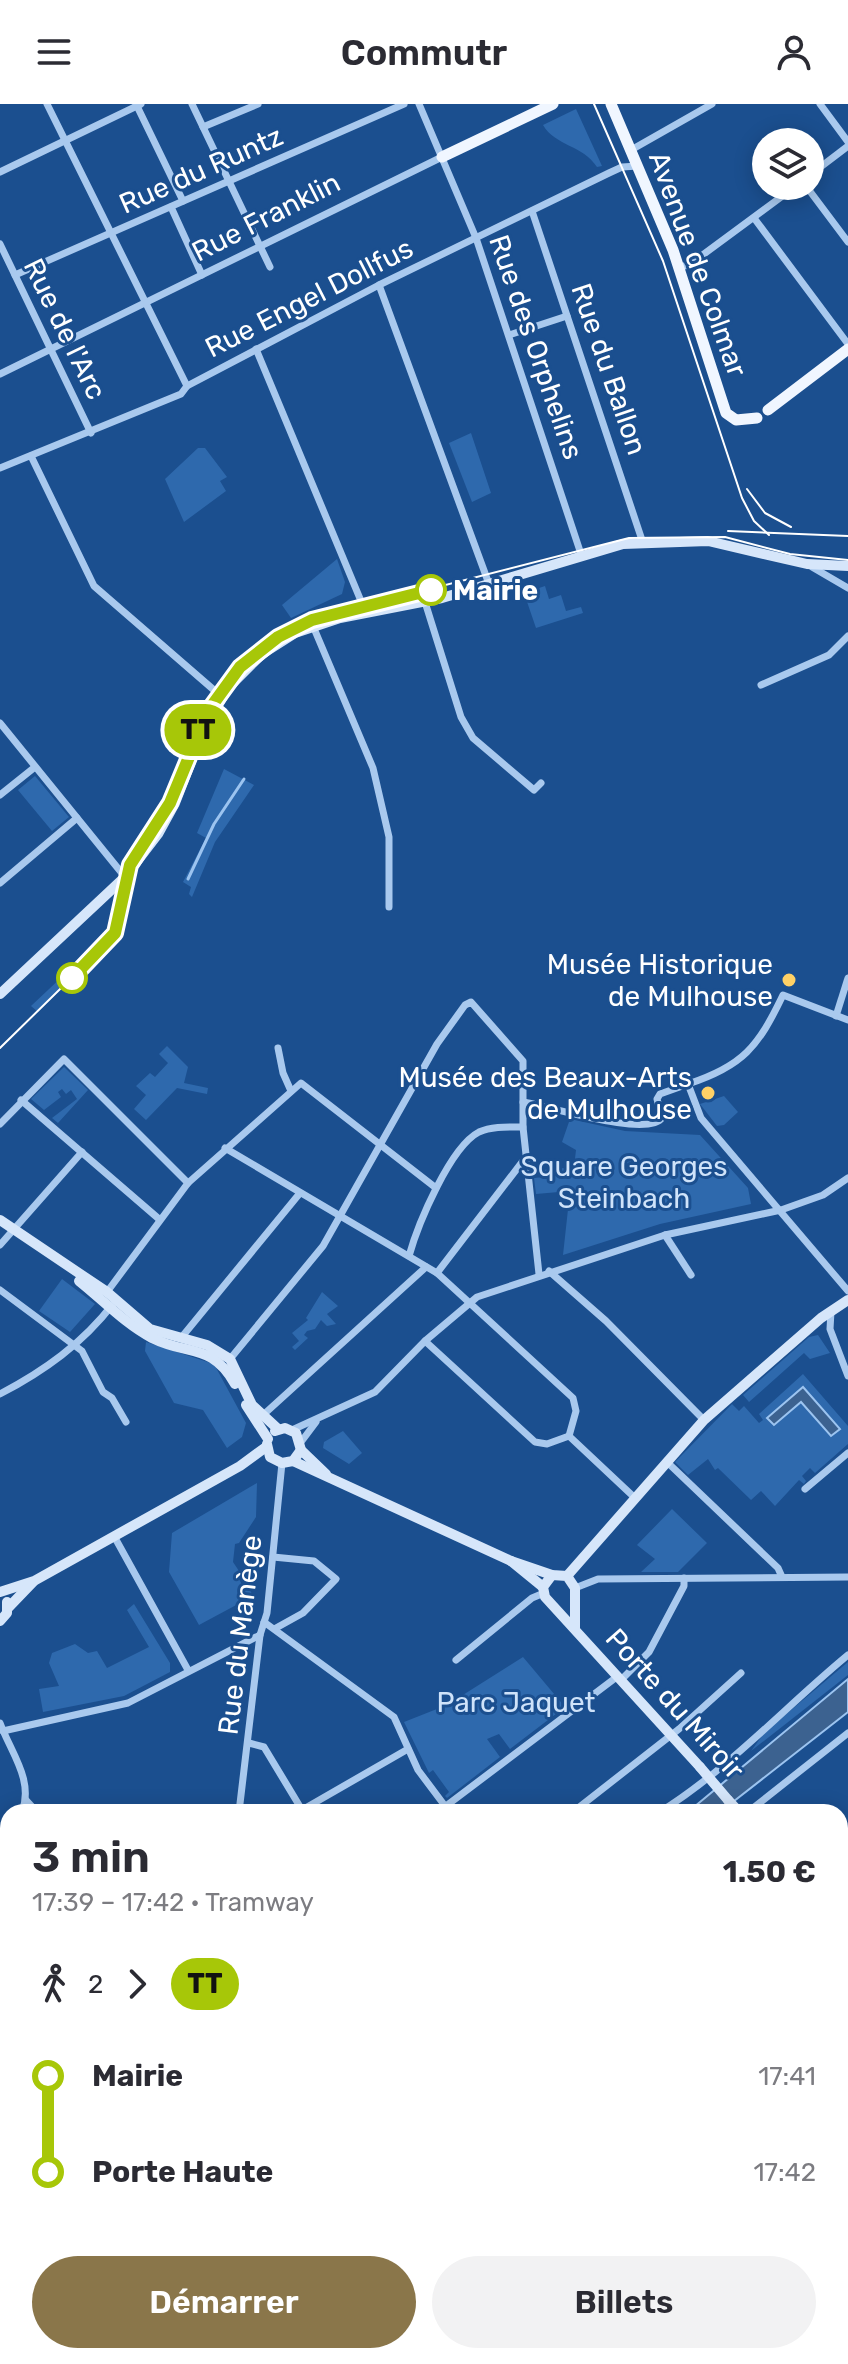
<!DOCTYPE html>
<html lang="fr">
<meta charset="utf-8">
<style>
body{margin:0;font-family:Rubik,sans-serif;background:#f2f2f3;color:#2b2b33;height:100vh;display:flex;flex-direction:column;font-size:30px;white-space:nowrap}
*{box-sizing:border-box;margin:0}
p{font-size:26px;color:#7c7c81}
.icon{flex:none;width:44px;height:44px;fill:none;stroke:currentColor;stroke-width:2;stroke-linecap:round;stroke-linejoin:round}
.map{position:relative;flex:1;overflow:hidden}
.drawer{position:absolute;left:0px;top:1700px;width:848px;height:560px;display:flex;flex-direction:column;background:#fff;border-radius:24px 24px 0 0;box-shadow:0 4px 20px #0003}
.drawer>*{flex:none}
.badge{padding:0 16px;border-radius:26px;font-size:28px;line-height:52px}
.tools{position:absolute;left:752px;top:24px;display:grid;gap:16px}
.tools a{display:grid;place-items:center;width:72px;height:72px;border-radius:50%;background:#fff;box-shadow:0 4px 20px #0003;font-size:40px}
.map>.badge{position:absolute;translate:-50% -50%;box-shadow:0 0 0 4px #fff}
.legs{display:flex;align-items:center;gap:12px;height:88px;padding:0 32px;font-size:26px}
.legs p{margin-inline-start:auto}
.overview{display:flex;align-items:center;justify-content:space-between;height:136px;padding:0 32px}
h1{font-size:44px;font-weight:600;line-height:60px}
.button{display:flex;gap:16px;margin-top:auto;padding:16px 32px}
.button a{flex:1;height:92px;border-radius:48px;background:#8a764a;color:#fff;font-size:32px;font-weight:600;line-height:92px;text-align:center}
.button a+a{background:#f2f2f3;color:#2b2b33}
ul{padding:0 32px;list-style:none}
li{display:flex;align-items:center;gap:28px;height:96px;font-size:30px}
li i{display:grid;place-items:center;width:12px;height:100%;margin:0 10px;background:currentColor}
li i::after{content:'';width:20px;height:20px;margin:-10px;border:6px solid;border-radius:50%;background:#fff}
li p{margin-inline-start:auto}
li:first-child i{background:linear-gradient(#0000 50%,currentColor 0)}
li:last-child i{background:linear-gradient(currentColor 50%,#0000 0)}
header{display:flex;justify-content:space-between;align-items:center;height:104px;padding:0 32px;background:#fff;font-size:36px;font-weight:600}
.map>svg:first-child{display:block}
.green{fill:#2e69ad}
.water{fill:#3c6290;stroke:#9cc4f0;stroke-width:2}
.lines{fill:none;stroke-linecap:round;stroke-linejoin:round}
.stream{stroke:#9cc4f0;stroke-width:3}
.street{stroke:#a9c9ee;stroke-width:7}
.secondary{stroke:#d6e6fa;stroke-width:10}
.primary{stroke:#f0f6ff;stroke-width:11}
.tram{stroke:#fff;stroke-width:2}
.rail-casing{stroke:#fff;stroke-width:6}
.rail{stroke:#1b4f8f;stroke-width:3;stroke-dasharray:9;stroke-linecap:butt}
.secondary-bridge{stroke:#d6e6fa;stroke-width:10}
.line-1-casing{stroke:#fff;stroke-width:18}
.line-1{stroke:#a7c708;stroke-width:12}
.stop-1-dot{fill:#fff;stroke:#a7c708;stroke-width:4}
.poi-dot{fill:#ffd166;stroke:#1b4f8f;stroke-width:3}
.labels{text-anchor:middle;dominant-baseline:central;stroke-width:6;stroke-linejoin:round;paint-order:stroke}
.street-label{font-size:28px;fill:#fff;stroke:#1b4f8f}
.stop-label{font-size:28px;font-weight:bold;fill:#fff;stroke:#1b4f8f;text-anchor:start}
.poi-label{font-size:28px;fill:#fff;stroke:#1b4f8f;text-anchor:end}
.park-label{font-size:28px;fill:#cfe3fa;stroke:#1b4f8f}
</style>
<header><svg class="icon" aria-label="menu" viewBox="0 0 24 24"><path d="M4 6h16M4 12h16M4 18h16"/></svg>Commutr<svg class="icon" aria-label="person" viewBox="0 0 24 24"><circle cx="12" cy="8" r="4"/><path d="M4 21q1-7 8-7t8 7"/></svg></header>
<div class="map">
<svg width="848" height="2260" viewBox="0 0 848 2260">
<rect width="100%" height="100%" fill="#1b4f8f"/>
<!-- green -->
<g class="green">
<path d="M576,5l26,57 -5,1c-14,-22 -42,-21 -54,-42z"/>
<path d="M471,329l20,60 -19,9 -23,-59z"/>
<path d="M198,344h7l22,29 -7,4 6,10 -42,31 -19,-43z"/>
<path d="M337,455l8,23 -3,12 -51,24 -9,-13z"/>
<path d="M545,482l4,13 12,-4 5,16 15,-4 2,6 -47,15 -12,-35z"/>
<path d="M224,665l30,16 -39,57 -23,55 -3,-3 2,-7 -8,-5 23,-44 -9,-5z"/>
<path d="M35,672l34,41 -17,14 -34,-41z"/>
<path d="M99,838l6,5 -58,56 -9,9 -7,-6z"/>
<path d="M167,942l21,21 -4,16 24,5 -1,6 -30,-6 -31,32 -12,-11 12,-14 -10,-9 14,-13 5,4 13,-14 -9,-9z"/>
<path d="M64,963l24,23 -30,33 -6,-5 25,-19 -6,-9 -5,4 -4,-5 -4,3 3,5 -17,13 -13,-11z"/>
<path d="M724,992l14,16 -14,13 -7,1 -17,-22z"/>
<path d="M570,1015l55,12 75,4 48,53 3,16 -91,20 -97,31 7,-64 -34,3 -2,-16 10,-1 -1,-7 31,-3 2,-17 -14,-8z"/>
<path d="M62,1175l33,25 -25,28 -31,-21z"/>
<path d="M322,1188l16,14 -11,8 9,10 -9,2 -6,-6 -6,9 -8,2 -3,4 4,3 -13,12 -3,-3 7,-6 -7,-8 16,-13 -2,-2z"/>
<path d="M818,1231l12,18 -20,6 -6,-6 -55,49 -6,-7 66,-58z"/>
<path d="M146,1238l68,22 32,59 -4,14 -15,11 -24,-38 -29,-7 -29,-52z"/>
<path d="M803,1270l45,52v18l-33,29 -5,-5 -8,8 4,5 -2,3 -5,-4 -24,26 -14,-15 -10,9 -33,-32 -3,2 -7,-11 -20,16 -13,-13 57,-58 7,7 5,-5 15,17 4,-3 -4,-6z"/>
<path d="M343,1327l19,22 -13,11 -26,-16 1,-6z"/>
<path d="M257,1379l-1,34 -17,26 -4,1 -2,18 10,15 -4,2 3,6 5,-1 6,12 -54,29 -30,-53 3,-39z"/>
<path d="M672,1405l35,34 -29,29h-37l14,-13 -18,-14z"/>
<path d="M134,1500l36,59v9l-46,24 -81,16 -4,-23 20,-3 -10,-23 3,-10 23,-9 13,9 9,-2 10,17 42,-21 -22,-37z"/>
<path d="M523,1553l42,50 -55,42 -11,-15 -12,5 13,18 -53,41 -2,-2 4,-4 -16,-22 -4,3 -25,-51 43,-17z"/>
<path d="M848,1558v13l-97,76 14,-19z"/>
</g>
<!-- water -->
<g class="water">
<path d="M803,1283l37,42 -9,7 -30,-34 -27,23 -7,-7z"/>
<path d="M848,1575v33l-128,100h-32z"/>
</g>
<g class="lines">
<!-- stream -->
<path class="stream" d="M188,775l26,-55 30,-45"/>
<!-- street -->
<g class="street">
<path d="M47,0l140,282"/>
<path d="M136,0l47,97"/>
<path d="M192,0l78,163"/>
<path d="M419,0l57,134 105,316"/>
<path d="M820,0l28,38"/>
<path d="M203,23l55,-23"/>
<path d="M631,46l81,-46"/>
<path d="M0,68l141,-68"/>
<path d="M810,71l38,-29"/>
<path d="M806,82l42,56"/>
<path d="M171,103l31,68"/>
<path d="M532,107l111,332"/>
<path d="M754,114l94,126"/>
<path d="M0,140l91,189"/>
<path d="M679,163l10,-2 107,-79"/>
<path d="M15,171l389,-171"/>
<path d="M379,181l110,299"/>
<path d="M509,231l58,-19"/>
<path d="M256,245l110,264"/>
<path d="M0,270l442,-217"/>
<path d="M31,352l63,130 128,111"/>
<path d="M0,364l181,-74 6,-8 192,-101 230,-112 13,-6 16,-1"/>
<path d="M812,463l36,21"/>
<path d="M425,498l36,115 12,21 61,52 7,-7"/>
<path d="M313,522l60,142 16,69v70"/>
<path d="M761,581l68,-30 19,-19"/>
<path d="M0,619l125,154"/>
<path d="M0,691l35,-28"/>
<path d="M0,779l77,-65"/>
<path d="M836,912l12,-38"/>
<path d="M278,944l5,25 8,18"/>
<path d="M688,980c55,-18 70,-37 95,-89l65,25"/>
<path d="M21,996l138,119"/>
<path d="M523,998c25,4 125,36 139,16l-5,-19 3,-5 28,-10 13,34 147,173"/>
<path d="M0,1020l64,-65 124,124"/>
<path d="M225,1044l212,125 136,125 3,13 -7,25"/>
<path d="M665,1131l26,40"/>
<path d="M0,1141l82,-93"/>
<path d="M409,1152c9,-32 41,-109 70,-124 13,-6 30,-5 44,-5"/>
<path d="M549,1167l57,50 98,99"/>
<path d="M437,1169l89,-116"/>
<path d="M0,1186l82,61 21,41 9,6 14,24"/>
<path d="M107,1188l81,-109 113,-100 135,105"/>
<path d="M831,1207l-1,18 18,47"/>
<path d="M181,1234l119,-145"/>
<path d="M425,1237l110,101 12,2 22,-8"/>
<path d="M230,1255l93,-113 114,-202 28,-39 6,-3 52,59v66l16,147"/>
<path d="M0,1290c44,-23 82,-50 113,-90"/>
<path d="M262,1312l164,-149"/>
<path d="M292,1326l83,-38 50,-51 52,-44 188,-62 116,-25 42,-15 25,-17"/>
<path d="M569,1332l66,62"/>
<path d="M301,1338l15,-20"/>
<path d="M667,1358l111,106 4,9"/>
<path d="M805,1385l43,-36"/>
<path d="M114,1432l74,134"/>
<path d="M273,1453l41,4 22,18 -33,34 -27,15"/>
<path d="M575,1484l23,-9 250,-2"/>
<path d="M264,1518l130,95 24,53 27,36"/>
<path d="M456,1556l76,-62 12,-5"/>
<path d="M621,1576l28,-28 35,-66v-8"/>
<path d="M0,1619c11,30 34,57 22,89"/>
<path d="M3,1627l125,-28 132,-68"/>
<path d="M249,1639l15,4 38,63 106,-61"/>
<path d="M26,1696l11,12"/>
<path d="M239,1708l21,-177 7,-22 15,-150"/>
<path d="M438,1708l180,-136"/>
<path d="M573,1708l106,-83 62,-56"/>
<path d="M660,1708c70,-44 125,-105 188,-157"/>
<path d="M748,1708l100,-79"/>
<path d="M0,1767l8,-22"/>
<path d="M0,1913l8,-5"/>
<path d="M0,1956l8,10"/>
<path d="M0,2074l8,-6"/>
<path d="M840,2084l8,-2"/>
<path d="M840,2144l8,-3"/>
<path d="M0,2186l8,10"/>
<path d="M840,2232l8,-3"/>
<path d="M286,2252l2,8"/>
<path d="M346,2252l3,8"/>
<path d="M407,2252l4,8"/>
<path d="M551,2252l6,8"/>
<path d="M778,2260l18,-8"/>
</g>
<!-- secondary -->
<g class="secondary">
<path d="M0,890l125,-117 33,-43 17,-31 28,-72 25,-43 34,-34 33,-21 45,-15 102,-20 181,-54 85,-3 99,23 41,2"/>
<path d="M0,1116l107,72 43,37 57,16 23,14 22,46 26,24"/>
<path d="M79,1177c24,19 45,42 73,57 36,18 60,5 83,46"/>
<path d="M246,1301l22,34"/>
<path d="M275,1327l10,-3 11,5 5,17 25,24"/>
<path d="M267,1340l3,13 12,6 11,-2 8,-11"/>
<path d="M293,1357l218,100 41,14 15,1 8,12v40"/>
<path d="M511,1457l32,26"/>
<path d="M552,1471l-9,12 2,10 155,170"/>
<path d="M567,1472l137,-156 117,-102 27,-18"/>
<path d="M0,1488l34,-11 206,-115 26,-19"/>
<path d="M8,1504l25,-26"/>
<path d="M0,1517l7,-8v-11"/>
<path d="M728,1696l11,12"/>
<path d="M840,1740l8,-6"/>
<path d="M840,1873l8,5"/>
<path d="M840,1912l8,44"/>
<path d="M0,2230l8,-7"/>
</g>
<!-- primary -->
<g class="primary">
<path d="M611,0l62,146 53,163 10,7 21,-2"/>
<path d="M442,53l111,-53"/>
<path d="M768,306l80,-61"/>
<path d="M840,1885l8,-4"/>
<path d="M840,1907l8,4"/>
<path d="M258,2260l12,-8"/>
</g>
<!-- tram -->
<g class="tram">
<path d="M594,0l69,157 79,237 12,23 15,14"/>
<path d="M747,385l18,24 26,14"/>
<path d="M728,427l120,5"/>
<path d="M0,944l110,-108 8,-16 12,-59 40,-62 29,-75 19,-35 40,-42 35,-22 35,-14 301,-77 96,-1 65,17 58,6"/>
</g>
<!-- rail casing -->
<g class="rail-casing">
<g id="rail">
<path d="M840,1769l8,-8"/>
<path d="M840,1798l8,-6"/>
<path d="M840,1824l8,-6"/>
<path d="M840,1859l8,-3"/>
<path d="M0,2256l86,-4"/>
<path d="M77,2260l45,-8"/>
<path d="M171,2260l14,-8"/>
</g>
</g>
<!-- rail -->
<use href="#rail" class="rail"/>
<!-- secondary-bridge -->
<path class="secondary-bridge" d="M700,1663l28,33"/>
</g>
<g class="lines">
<!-- line-1 casing -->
<g class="line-1-casing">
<path id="line-1" d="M72,874l43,-45 15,-68 40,-62 38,-92 32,-44 38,-30 34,-17 119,-30"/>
</g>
<!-- line-1 -->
<use href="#line-1" class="line-1"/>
</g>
<!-- markers -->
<g class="stop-1-dot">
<circle cx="431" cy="486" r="14"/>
<circle cx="72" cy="874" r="14"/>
</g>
<g class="poi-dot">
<circle cx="789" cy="876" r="8"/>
<circle cx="708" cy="989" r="8"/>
</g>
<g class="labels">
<!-- street labels -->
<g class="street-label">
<text transform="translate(201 66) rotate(-24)">Rue du Runtz</text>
<text transform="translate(266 113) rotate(-27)">Rue Franklin</text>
<text transform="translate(698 160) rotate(70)">Avenue de Colmar</text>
<text transform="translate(309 194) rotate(-27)">Rue Engel Dollfus</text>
<text transform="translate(65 225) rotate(64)">Rue de l'Arc</text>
<text transform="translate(536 243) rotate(71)">Rue des Orphelins</text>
<text transform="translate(609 265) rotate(71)">Rue du Ballon</text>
<text transform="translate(240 1531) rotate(-83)">Rue du Manège</text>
<text transform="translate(675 1600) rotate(48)">Porte du Miroir</text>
</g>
<!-- stop labels -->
<g class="stop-label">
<text x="453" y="486">Mairie</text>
</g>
<!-- poi labels -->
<g class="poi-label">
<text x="773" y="860">Musée Historique<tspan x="773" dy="32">de Mulhouse</tspan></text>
<text x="692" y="973">Musée des Beaux-Arts<tspan x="692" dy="32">de Mulhouse</tspan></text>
</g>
<!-- park labels -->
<g class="park-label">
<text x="624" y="1062">Square Georges<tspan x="624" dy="32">Steinbach</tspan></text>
<text x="516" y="1598">Parc Jaquet</text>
</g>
</g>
</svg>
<div class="tools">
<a><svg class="icon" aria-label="layers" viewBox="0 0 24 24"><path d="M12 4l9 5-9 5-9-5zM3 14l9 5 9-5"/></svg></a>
</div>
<b class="badge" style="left:198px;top:626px;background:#a7c708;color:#111">TT</b>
<section class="drawer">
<div class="overview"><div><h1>3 min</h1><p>17:39 – 17:42 · Tramway</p></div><b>1.50 €</b></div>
<div class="legs"><svg class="icon" aria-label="walk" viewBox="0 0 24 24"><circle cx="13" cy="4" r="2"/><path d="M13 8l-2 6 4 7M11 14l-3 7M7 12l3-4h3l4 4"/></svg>2<svg class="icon" aria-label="forward" viewBox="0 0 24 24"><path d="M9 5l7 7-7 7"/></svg><b class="badge" style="background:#a7c708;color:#111">TT</b></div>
<ul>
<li><i style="color:#a7c708"></i><b>Mairie</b><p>17:41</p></li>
<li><i style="color:#a7c708"></i><b>Porte Haute</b><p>17:42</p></li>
</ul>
<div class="button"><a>Démarrer</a><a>Billets</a></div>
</section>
</div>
